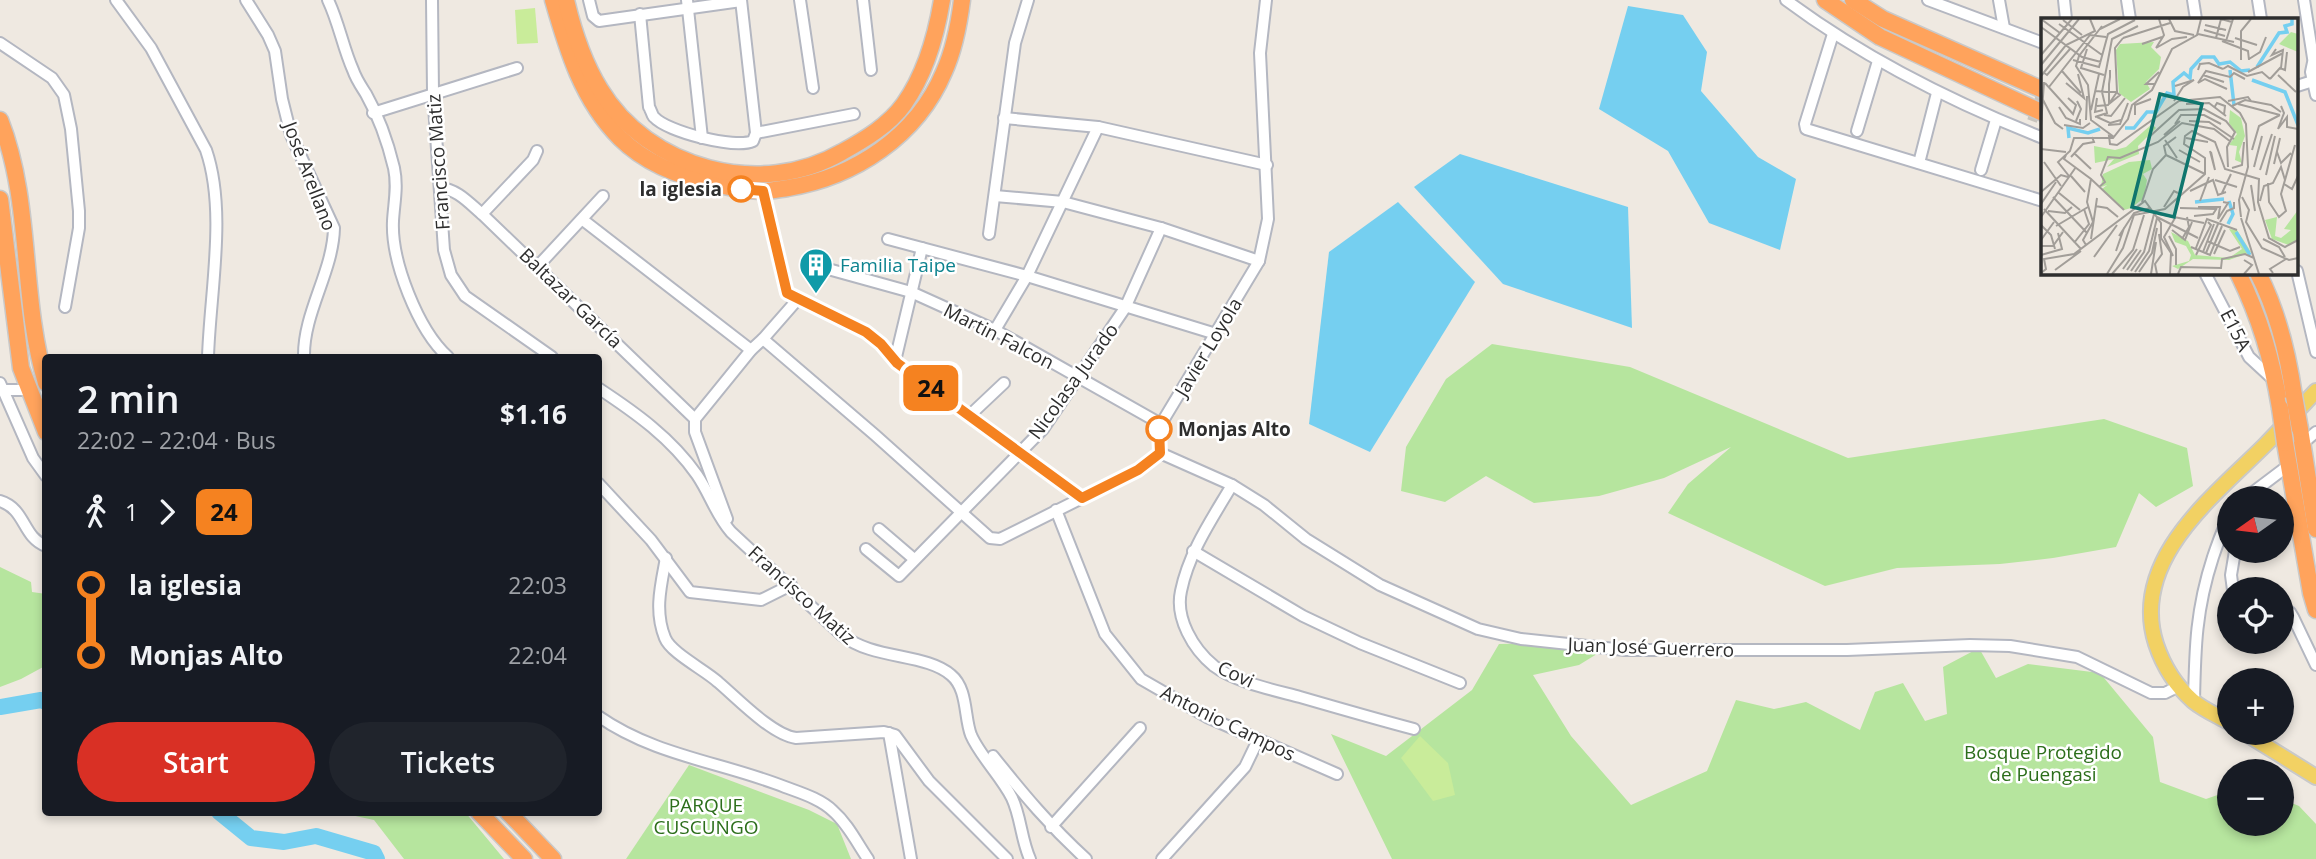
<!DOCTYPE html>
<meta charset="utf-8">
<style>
body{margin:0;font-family:"Open Sans",sans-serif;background:#20242c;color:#f1f3f6;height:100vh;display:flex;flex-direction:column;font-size:26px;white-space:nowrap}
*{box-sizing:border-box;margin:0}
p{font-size:23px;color:#9ea1a6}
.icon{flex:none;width:38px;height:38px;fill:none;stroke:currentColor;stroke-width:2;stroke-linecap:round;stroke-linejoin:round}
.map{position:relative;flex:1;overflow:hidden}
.drawer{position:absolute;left:42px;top:354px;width:560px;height:462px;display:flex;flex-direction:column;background:#171b24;border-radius:7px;box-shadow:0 4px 10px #0003}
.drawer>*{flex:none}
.badge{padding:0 14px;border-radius:10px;font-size:24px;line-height:46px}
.needle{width:46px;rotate:256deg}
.tools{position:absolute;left:2217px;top:486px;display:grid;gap:14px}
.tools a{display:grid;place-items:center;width:77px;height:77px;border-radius:50%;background:#171b24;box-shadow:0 4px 10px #0003;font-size:35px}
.map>.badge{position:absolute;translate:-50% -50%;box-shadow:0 0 0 4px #fff}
.legs{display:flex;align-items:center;gap:10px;height:77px;padding:0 35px;font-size:23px}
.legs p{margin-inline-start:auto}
.summary{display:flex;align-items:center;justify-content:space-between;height:119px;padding:0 35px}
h1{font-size:38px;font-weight:600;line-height:52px}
.button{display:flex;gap:14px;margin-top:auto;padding:14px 35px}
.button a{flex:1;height:80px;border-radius:42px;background:#d93025;color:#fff;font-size:28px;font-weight:600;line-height:80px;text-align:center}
.button a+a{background:#20242c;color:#f1f3f6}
ul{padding:0 35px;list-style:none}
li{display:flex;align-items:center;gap:24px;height:70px;font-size:26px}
li i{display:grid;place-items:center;width:10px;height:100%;margin:0 9px;background:currentColor}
li i::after{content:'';width:18px;height:18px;margin:-9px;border:5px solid;border-radius:50%;background:#171b24}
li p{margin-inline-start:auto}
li:first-child i{background:linear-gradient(#0000 50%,currentColor 0)}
li:last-child i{background:linear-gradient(currentColor 50%,#0000 0)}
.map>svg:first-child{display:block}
.green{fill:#b6e59e}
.pitch{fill:#c9ec9a}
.water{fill:#75cff0}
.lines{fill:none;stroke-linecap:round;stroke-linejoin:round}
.river{stroke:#75cff0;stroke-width:16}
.minor-tunnel{stroke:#c8c4bd;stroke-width:10;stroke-dasharray:10 5;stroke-linecap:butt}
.minor-casing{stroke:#b4b7c1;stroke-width:14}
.major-casing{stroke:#c9c9c9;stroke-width:18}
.highway-casing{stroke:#c9c9c9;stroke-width:19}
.minor{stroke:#fff;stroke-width:10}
.major{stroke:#f2d163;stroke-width:14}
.highway{stroke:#ffa35c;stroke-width:16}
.highway-bridge-casing{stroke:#c9c9c9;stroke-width:19;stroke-linecap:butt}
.highway-bridge{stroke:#ffa35c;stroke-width:16}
.line-1-casing{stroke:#fff;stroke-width:16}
.line-1{stroke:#f58220;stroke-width:10}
.stop-1-dot{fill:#fff;stroke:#f58220;stroke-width:3.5}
.labels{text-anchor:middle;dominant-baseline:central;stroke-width:5;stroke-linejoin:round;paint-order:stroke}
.street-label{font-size:19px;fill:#2e2e2e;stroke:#fff}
.stop-label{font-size:19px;font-weight:bold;fill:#2e2e2e;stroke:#fff;text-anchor:end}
.culture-label{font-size:19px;fill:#0d838f;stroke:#fff;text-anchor:start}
.park-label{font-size:19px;fill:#2c6e1b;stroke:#fff}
.inset-river{fill:none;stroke:#75cff0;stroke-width:3.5}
.inset-road{fill:none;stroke:#a29e99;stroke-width:2}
.view{fill:#0f766e;fill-opacity:0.15;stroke:#0f766e;stroke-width:3.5}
.inset-edge{fill:none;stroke:#2e2e2e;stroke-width:3.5}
</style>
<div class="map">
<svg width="2316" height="859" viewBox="0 0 2316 859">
<rect width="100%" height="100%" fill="#efe9e1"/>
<!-- green -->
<g class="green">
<path d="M1492,344l138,23 218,91 256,-39 83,29 6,38 -37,21 -17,-14 -23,54 -63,11 -53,6 -103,4 -72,18 -157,-73 20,-29 43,-37 -67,31 -65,18 -65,7 -48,-27 -41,26 -44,-11 5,-44 40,-68z"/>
<path d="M0,567l31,15 1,10 14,2 -1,72 -24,13 -21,8z"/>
<path d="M1543,643l62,6 -26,16 -46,10 38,61 60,69 76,-34 29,-71 38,9 32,-7 54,28 15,-38 28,-9 22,38 22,-7 -4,-47 36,-19 17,30 32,-14 72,9 53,64 7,45 46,17 23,-8 1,33h52v-25l17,7 17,18v35h-924l-61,-125 55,22 86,-66 27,-46z"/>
<path d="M689,765l120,45 28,14 14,35h-225z"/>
<path d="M337,812h128l39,47h-100l-30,-39z"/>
</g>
<!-- pitch -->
<g class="pitch">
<path d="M535,8l3,35 -21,1 -2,-34z"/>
<path d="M1420,736l28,27 7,32 -22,6 -32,-43z"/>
</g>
<!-- water -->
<g class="water">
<path d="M1628,6l55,9 24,37 -6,39 57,66 38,22 -16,71 -71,-27 -41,-72 -69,-42z"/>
<path d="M1460,154l168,53 4,121 -129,-44 -89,-97z"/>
<path d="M1398,202l77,80 -105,170 -61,-28 20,-172z"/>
</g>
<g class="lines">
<!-- river -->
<g class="river">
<path d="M0,707l41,-7 5,2"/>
<path d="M219,812l32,26 33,4 32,-6 58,17 3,6"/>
</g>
<!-- minor-tunnel -->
<path class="minor-tunnel" d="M2032,121l11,-31"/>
<!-- minor casing -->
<g class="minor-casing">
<g id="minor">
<path d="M116,0l35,48 55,102c21,61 4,142 2,207"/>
<path d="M246,0l22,35 7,16 7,48 9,36 43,93c-1,44 -31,85 -30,129"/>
<path d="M328,0c11,23 15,48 25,70 3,9 8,16 13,24 13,23 22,49 28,74 4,19 0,35 -1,53 -2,40 25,109 55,136"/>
<path d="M432,0l1,92 11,158 7,25 14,21 87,61"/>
<path d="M589,0l4,16 6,5 142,-20"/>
<path d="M687,0l15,138"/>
<path d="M800,0l13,88"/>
<path d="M863,0l8,70"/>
<path d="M1786,0c79,59 166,102 257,138"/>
<path d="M1928,0l115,43"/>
<path d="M1999,0l5,28"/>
<path d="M2064,0l2,19"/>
<path d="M2127,0l3,19"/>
<path d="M2193,0l3,19"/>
<path d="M2258,0l3,19"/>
<path d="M2304,0l9,58"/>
<path d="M640,14l9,93c1,1 4,10 5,10 13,15 81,32 99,24l3,-8 -15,-133"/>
<path d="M1833,34l-28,90 1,5 237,72"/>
<path d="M0,43l52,35 12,17 7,34 8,82v17l-14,79"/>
<path d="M2315,53l-4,19 5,23"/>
<path d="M2297,86l19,-6"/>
<path d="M373,113l144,-45"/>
<path d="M1004,118l94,9 169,38"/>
<path d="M1857,131l21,-70"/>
<path d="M756,133l98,-19"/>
<path d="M1919,163l18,-70"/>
<path d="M1981,170l15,-50"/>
<path d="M440,188c17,1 29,15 42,26l213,205"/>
<path d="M763,192l24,101 79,39 15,12 16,19 185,135"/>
<path d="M995,196l68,6 98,26 98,33"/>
<path d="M482,214l51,-54 4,-9"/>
<path d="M583,220l168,130"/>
<path d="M989,234l26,-191 13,-43"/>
<path d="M888,239l139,37 189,58"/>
<path d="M538,266l65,-70"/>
<path d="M828,269l83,23 84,38 166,94"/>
<path d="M2297,271l19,81"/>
<path d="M2205,273l44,84 26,24"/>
<path d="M995,330l32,-54 71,-149"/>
<path d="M763,339l112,96 115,103 10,1 138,-69 22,-17"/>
<path d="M895,361l27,-113"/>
<path d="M0,383l33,75 13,18"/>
<path d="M598,388c38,25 73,50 99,87 13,19 19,40 34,57l111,103c31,25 84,18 109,40 17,14 13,42 20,60 9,21 30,41 41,63 9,19 9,41 18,61"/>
<path d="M2,390h26"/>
<path d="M969,416l35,-33"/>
<path d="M2302,444l14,-12"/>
<path d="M1160,453l72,32 32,20 42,34 74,46 98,44 43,10 104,11h222l123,-5 40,1 67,11 74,36h14l14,-7"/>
<path d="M1160,453l-1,-17 2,-12 98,-163 9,-42 -8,-166 6,-53"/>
<path d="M598,483l53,57 39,52 71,8 30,-15"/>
<path d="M1232,485c-20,34 -43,67 -51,106 -6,27 12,58 33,75 21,16 60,24 86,31 38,11 76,22 114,32"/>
<path d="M2244,499l45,-34"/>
<path d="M0,501c26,8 22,36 46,45"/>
<path d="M1056,510l49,124 36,45 66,38 130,57"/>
<path d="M727,519l-32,-87v-13l56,-69 12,-11 35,-40"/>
<path d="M879,529l35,30"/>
<path d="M866,549l33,27 144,-147 82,-121 36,-80"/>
<path d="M1193,551l110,65 57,27 100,40"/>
<path d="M666,558c-5,27 -12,53 -1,80 6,15 40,32 53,44 19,16 54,53 78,56l88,-6 11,3 34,46 78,78"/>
<path d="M2233,590l-2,-15 4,-24"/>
<path d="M2282,610l8,2 3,5 23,48"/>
<path d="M2194,702c1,-55 2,-93 19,-145 5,-14 9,-28 17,-41"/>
<path d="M598,716c57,40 124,46 187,71 16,6 36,12 48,24 15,13 24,32 35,48"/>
<path d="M889,733l22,126"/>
<path d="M993,756c31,39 57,70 93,103"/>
<path d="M1051,827l89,-99"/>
<path d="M1162,859l83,-92 13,-27"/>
</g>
</g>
<!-- major casing -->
<g class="major-casing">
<g id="major">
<path d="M2230,723c-12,-7 -26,-13 -37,-22 -17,-15 -30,-36 -37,-57 -27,-84 58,-148 109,-199 17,-17 34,-36 51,-54"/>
<path d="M2245,733l71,44"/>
</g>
</g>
<!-- highway casing -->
<g class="highway-casing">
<g id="highway">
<path d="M553,0c14,49 29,100 67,138 26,26 64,40 99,47 14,3 29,6 43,6 8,0 18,-2 26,-3 67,-11 129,-52 156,-116 10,-22 15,-48 18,-72"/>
<path d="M566,0c7,30 18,63 34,89 48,80 161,110 242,63 22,-12 47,-27 62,-48 22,-31 32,-68 38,-104"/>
<path d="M1825,0l55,37 163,76"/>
<path d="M1853,0l30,19 160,71"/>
<path d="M0,120c33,84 20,177 46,263"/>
<path d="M0,199l21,169 25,64"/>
<path d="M2238,273c22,45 34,86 42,135"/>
<path d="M2258,273c20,39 30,81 36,123"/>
<path d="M2300,429l16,100"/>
<path d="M2285,443l26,150 5,17"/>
<path d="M479,812l45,47"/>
<path d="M508,812l45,47"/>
</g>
</g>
<!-- minor -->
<use href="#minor" class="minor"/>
<!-- major -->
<use href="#major" class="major"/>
<!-- highway -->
<use href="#highway" class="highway"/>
<!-- highway-bridge casing -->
<g class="highway-bridge-casing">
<g id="highway-bridge">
<path d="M2294,396l6,33"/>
<path d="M2280,408l5,35"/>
</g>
</g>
<!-- highway-bridge -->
<use href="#highway-bridge" class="highway-bridge"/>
</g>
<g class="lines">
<!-- line-1 casing -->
<g class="line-1-casing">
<path id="line-1" d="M741,189l22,2 24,102 79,39 15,12 16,19 185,135 56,-28 22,-17 -1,-24"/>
</g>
<!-- line-1 -->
<use href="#line-1" class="line-1"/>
</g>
<!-- icons -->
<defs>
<g id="building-pin" transform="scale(1.75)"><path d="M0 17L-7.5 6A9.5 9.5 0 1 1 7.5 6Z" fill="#0f9aa8" stroke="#fff"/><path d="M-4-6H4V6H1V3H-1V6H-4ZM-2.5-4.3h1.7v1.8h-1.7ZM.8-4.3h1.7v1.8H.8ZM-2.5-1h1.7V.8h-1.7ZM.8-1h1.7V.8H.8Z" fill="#fff"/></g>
</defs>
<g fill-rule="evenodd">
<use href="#building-pin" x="816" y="265"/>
</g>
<!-- markers -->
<g class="stop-1-dot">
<circle cx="741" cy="189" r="12"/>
<circle cx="1159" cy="429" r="12"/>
</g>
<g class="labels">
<!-- street labels -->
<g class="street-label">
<text transform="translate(438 162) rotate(-94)">Francisco Matiz</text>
<text transform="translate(310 176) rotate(69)">José Arellano</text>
<text transform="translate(571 298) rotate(44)">Baltazar García</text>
<text transform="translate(2236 330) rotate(63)">E15A</text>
<text transform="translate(999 336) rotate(27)">Martin Falcon</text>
<text transform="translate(1208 347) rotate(-59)">Javier Loyola</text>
<text transform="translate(1073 381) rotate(-54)">Nicolasa Jurado</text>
<text transform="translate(802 595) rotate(42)">Francisco Matiz</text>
<text transform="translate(1651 647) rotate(2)">Juan José Guerrero</text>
<text transform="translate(1236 674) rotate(25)">Covi</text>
<text transform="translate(1228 723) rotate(26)">Antonio Campos</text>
</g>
<!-- stop labels -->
<g class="stop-label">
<text x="722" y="189">la iglesia</text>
<text x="1178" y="429" text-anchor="start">Monjas Alto</text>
</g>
<!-- culture labels -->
<g class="culture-label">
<text x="840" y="265">Familia Taipe</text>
</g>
<!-- park labels -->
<g class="park-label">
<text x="2043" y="752">Bosque Protegido<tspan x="2043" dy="22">de Puengasi</tspan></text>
<text x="706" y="805">PARQUE<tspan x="706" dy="22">CUSCUNGO</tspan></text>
</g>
</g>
<!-- overview -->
<g transform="translate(2041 18)">
<rect width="257" height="257" fill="#efe9e1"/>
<path d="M250,14l7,2v18l-19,-8zM113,24l-3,5 10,10 -2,12 -13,13 4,7 -19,13 -12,-9 -3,-43 4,-6zM189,92l11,8 4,18 -6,16 3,11 -7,-3 2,-14 -8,-1 8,-11 -8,-11zM111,106l4,4 -18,18 1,8 -32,13 7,-8 -19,4 -1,-17 21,4 11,-3zM109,142l2,9 -9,5 4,6 -3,18 -13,10 -7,2 -22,-21 5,-4 -6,2 2,-13 26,-12zM257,192v30l-9,5 -17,-6 -7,-19 12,-3 -2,19 6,2 10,-8 -7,-1zM188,211l8,1 14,22 -22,8 -36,-1 -15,10 -6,-3 17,-5 2,-6 -5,-9 -11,-4 -4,-10 17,9 7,14 34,3 13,-9z" fill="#b6e59e"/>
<path class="inset-river" d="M216,49l22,-34 8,-1 -2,-6 7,-2v-5M189,52l4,35M211,62l33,12 13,33M84,110h9l13,-16h9l11,-19 7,2 -1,-13 11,-9 6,5 1,-9 11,-12h12l5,7 11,-2 11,9 9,-1M28,120l-1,-10 20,5 12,-4M154,184l29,-3M187,206l5,-10 -4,-13M195,214l14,23"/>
<path class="inset-road" d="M0,1l19,14M128,1l6,12 19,4M22,2l19,15M18,6l43,31M164,7l21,5M61,8l-23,30 -3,10 12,19 3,35 23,17M0,9l41,30 19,5M59,11l20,-10M163,12l21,6M157,16l36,8M82,20l47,-15M175,20l5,-19 11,3M194,20l22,7M181,23l26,10 1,9M185,23l7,-22M101,26l20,-7M115,30l16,-9 15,-2M115,30l8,-13 -5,-16M46,31l-6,19 23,7M235,31l-4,6 11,-5 -2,18M0,37l31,-36M208,41l11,-7 6,-15M32,42l26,7 9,-33 27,-14M200,42v-29l10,-12M0,47l38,-46M182,51l5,-3 19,10 15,-4 8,7M157,52l2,-6 9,-1 14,6M21,53l19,22M2,54l4,3 23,-26M207,54l35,-19M162,57l21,7M237,57l18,17M0,58l25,-31 29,-14 -5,-12M229,61l10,-11 5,2 2,-18M4,65l28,31 3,-9 -8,-7M25,65l18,15 -6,-24M114,66h-9l13,-12M8,69l41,-52 16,2M186,71l-22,-10 -7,4 8,-12 24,6 4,-4 11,6M55,73l10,1h10l4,3 -11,9v-20l1,-7v-7M0,78l14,27 8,6M56,80l-2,14 8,-2M133,83l9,-14 11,-7 -19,6M187,83l20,-4 3,4M145,86l23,-1 17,13M197,86l42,11M56,88l11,-1 9,-13 -2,-44 8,-10M191,88l13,-6 26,5 10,7M18,89l7,11 14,6v-5M173,90l3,-5 8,3 -1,9M50,92l8,-36M63,97l7,1 14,-18M94,97v-10l16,-6M54,99l12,-4 -5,-21 10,-53 26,-13M56,99l13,6 11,-3M45,102l1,-24M35,103l5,-12 -4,-8M148,103l20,1 25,17M134,106l6,-9h23l17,9M23,107l19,3 7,-5M67,107l12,-1 8,-21M0,108l3,-44M237,111l9,-12v10l11,2M237,111l6,-16 -3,-7M123,117l16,-14M72,120l-4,-2 1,8 7,1 62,-44 41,-4 20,16 6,11 2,43 -9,33 2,17M107,120l31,-28 25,-1 22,12 9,11 -8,15 1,20M145,120l22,4M124,122l12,18M0,131l25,3M138,132l21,12M211,132l7,-24 21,-11M169,133l5,19 -4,-18M236,134l4,11 10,-10M33,135l17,16M25,137l-2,4 27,20 -4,23 6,20 -10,18 3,5M125,137l39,19M125,137l-2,-9 12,-9M30,139l12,-13 11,-2 -2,-5M3,144l17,24M233,146l6,-26M213,149l8,-31M191,150l10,-3 2,-23M219,152l12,-36M225,157l9,-39M28,158l-11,-14 12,-11 4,-13h39l15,-19 4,-14 20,-15 20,-41 25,-14 4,-16M30,158l14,16M50,161l33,31M174,162l22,7M227,165l1,19 10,15 7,-6 -5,-17 14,-49M243,166l8,5 6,-13M210,167l4,26M58,169l6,-5 -4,-7 7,-18 12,1 38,-16 24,-19 32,6 17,13M149,173l23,-11 5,15 8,-3M0,174l20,-17 7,2M18,175l21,17M181,175l9,-19M12,179l34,36M201,179l7,13 -3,12 16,26 27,12 9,-2M159,183l9,-24M219,183l4,-15 9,-3 8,-16 4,13M101,184l11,-33 13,-14M0,186l15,-22M54,188l12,2 11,9M123,189l10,-16 4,2M157,189h22l-2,12 10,-16 -5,-1M139,190l36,1M3,191l37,40M7,193l17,2 7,-6M118,196l45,9M153,198l19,-2 4,-6M0,199l35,-50M116,199l41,21M200,200l18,56M179,204l7,-11 7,-3v-6M0,207l10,10 4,14M15,208l32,-19M131,212l13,10 7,-18M78,218l15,-23 16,-5M128,218l7,13v16M50,221l6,-41M141,221l7,-12 -2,-10M222,221l16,8 6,10M0,222l13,-18M166,223l23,10 10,-4M33,225l15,-19 -5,-15M0,228h12l10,-14M150,229l19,8 12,-29M155,230l11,-29 30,11M75,233l8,-23M162,234l11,-28M165,235l12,-29M173,236l11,-24M0,237l21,-6 -4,-16M155,237l15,-30 -3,-3M132,238l-9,-19 11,-19M53,239l23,-32M203,242l8,5 -8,9M82,251l14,-20M14,252l26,-19M86,252l14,-20M90,253l13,-19 10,-38M94,254l14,-21 8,-33M98,254l13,-19 5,-25M0,255l5,-4 -2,-10 30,-5 71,-53 16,22v15l10,15 -1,21M232,255l-3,-4 16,-10M66,256l16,-26 11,-33 31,-6 40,-35v-16l-21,-14 1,-8 7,-5 23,11 10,27 34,10 -1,23 11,36 16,9 13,-7M71,256l21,-24 11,-35M110,256l5,-32M116,256l-2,-10 7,-10 -3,-20M137,256l3,-7 40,1 1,-9 23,-5 9,4"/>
<path class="view" d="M119,76l42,10 -28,113 -42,-10z"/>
<rect width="257" height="257" class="inset-edge"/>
</g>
</svg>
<div class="tools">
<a><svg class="needle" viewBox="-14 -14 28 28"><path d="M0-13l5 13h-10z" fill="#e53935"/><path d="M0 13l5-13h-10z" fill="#9ea1a6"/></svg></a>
<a><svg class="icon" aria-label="locate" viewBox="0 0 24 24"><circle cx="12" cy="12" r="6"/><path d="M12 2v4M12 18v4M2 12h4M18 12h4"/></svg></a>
<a>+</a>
<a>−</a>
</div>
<b class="badge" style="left:931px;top:388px;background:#f58220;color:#111">24</b>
<section class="drawer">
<div class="summary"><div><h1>2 min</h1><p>22:02 – 22:04 · Bus</p></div><b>$1.16</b></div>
<div class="legs"><svg class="icon" aria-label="walk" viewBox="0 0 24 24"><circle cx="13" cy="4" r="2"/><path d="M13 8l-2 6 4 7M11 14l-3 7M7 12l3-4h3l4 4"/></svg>1<svg class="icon" aria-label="forward" viewBox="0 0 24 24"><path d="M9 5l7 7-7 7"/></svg><b class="badge" style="background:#f58220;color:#111">24</b></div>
<ul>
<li><i style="color:#f58220"></i><b>la iglesia</b><p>22:03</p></li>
<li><i style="color:#f58220"></i><b>Monjas Alto</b><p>22:04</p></li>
</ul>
<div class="button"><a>Start</a><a>Tickets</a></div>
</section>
</div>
